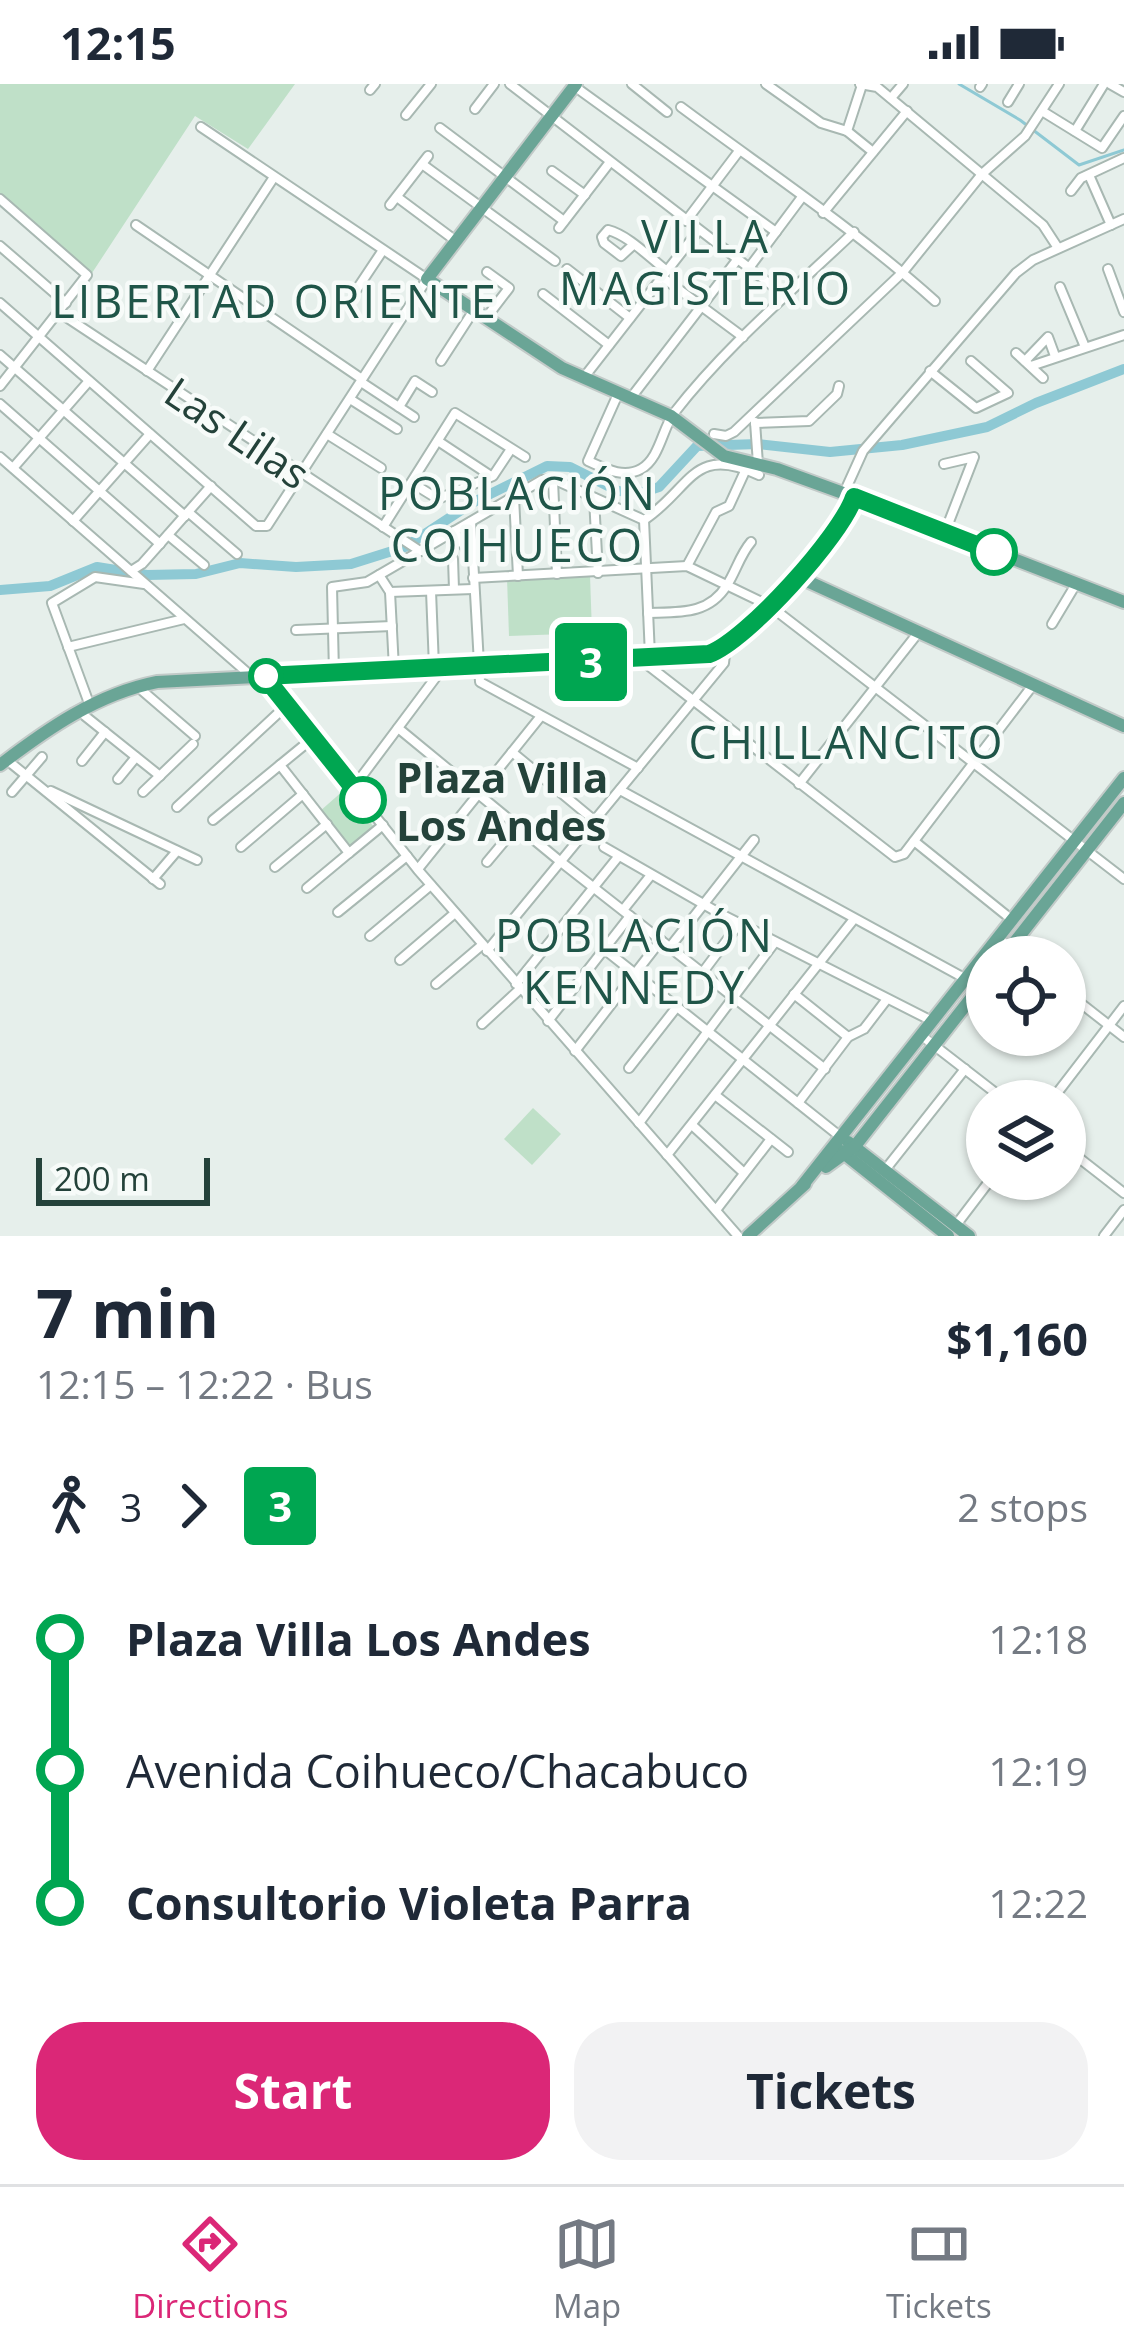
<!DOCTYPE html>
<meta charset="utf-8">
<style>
body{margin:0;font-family:"Open Sans",sans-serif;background:#f2f2f3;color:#1f2937;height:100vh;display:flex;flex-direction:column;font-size:45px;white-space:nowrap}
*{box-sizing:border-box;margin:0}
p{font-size:39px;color:#747a83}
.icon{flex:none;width:66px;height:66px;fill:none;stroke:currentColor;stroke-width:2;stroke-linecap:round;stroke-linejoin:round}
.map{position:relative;height:1152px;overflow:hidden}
.panel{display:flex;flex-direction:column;background:#fff;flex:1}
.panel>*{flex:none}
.badge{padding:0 24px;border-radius:9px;font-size:42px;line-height:78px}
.controls{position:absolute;left:966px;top:852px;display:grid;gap:24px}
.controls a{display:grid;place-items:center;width:120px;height:120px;border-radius:50%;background:#fff;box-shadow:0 3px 9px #0004;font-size:60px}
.scale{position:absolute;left:36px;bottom:30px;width:174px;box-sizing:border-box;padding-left:12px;border:6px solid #24423a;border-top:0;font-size:33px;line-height:42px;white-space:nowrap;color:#24423a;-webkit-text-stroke:9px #f7fbf9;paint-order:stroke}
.map>.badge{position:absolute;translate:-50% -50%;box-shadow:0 0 0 6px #fff}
.legs{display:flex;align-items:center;gap:18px;height:132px;padding:0 36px;font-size:39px}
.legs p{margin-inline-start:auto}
.head{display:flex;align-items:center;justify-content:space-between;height:204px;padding:0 36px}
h1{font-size:66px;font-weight:700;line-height:90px}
.cta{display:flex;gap:24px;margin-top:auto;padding:24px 36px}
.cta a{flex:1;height:138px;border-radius:48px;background:#db2777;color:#fff;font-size:48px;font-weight:700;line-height:138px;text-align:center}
.cta a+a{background:#f2f2f3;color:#1f2937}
ul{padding:0 36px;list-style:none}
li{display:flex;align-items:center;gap:42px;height:132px;font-size:45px}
li i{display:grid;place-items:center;width:18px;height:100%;margin:0 15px;background:currentColor}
li i::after{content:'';width:30px;height:30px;margin:-15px;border:9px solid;border-radius:50%;background:#fff}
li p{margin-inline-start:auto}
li:first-child i{background:linear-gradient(#0000 50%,currentColor 0)}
li:last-child i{background:linear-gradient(currentColor 50%,#0000 0)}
.status{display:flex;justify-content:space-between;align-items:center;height:84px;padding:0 60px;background:#fff;direction:ltr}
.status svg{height:33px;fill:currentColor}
.tab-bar{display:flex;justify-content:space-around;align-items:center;height:168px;border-top:3px solid #e0e1e3;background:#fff;font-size:33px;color:#747a83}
.tab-bar a{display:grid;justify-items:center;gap:6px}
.tab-bar .selected{color:#db2777}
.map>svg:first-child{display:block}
.green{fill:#bfe0c8}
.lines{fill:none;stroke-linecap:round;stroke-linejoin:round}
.stream{stroke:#8ec9d4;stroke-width:3}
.river{stroke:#8ec9d4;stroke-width:10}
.minor-casing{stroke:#a8b8b2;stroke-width:12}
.major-casing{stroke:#c2cac8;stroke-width:16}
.minor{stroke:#fff;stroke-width:8}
.major{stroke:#6aa596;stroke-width:12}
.line-1-casing{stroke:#fff;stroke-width:27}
.line-1{stroke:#00a651;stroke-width:18}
.stop-1-dot{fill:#fff;stroke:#00a651;stroke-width:6}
.labels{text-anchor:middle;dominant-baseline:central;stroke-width:9;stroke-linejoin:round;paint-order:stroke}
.street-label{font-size:42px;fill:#24423a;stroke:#f7fbf9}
.stop-label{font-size:42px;font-weight:bold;fill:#24423a;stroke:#f7fbf9;text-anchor:start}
.neighbourhood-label{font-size:45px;letter-spacing:3px;fill:#1f5548;stroke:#f7fbf9}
</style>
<div class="status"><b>12:15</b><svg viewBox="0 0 49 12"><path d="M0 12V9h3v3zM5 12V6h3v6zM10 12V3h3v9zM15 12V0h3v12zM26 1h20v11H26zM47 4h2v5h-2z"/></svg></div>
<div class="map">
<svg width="1124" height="1152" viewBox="0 0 1124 1152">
<rect width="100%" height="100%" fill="#e6efeb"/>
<!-- green -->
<g class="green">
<path d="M0,0h295l-47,65 -53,-33 -103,157 -92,-78z"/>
<path d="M590,491l2,58 -83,3 -2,-58z"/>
<path d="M344,706l30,37 -26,22 -29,-37z"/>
<path d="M533,1024l28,26 -29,31 -28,-26z"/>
</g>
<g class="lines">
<!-- stream -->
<path class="stream" d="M959,0l61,36 59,45 45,-15"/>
<!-- river -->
<path class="river" d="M0,506l50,-4 47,-19 50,8 49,-1 44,-11 56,4 55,-3 54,-17 67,-44 75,-37 23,1 48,24 26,1 15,-5 38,-41 61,-2 72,8 72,-7 85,-18 49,-24 88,-34"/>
<!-- minor casing -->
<g class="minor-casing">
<g id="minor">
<path d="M510,0l277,213"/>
<path d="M632,0l35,28"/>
<path d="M766,0l55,39 26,8 26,21"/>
<path d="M860,0l17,3 166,138 15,23"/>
<path d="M1110,0l14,8"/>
<path d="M574,2l202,146"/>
<path d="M980,3l2,-3"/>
<path d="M370,6l5,-6"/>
<path d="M891,14l12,-14"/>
<path d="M1008,18l11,-18"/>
<path d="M681,23c86,64 175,123 254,194"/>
<path d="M475,25l19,-25"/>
<path d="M1042,27l60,37 22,-32"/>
<path d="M406,31l25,-31"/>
<path d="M440,44l124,93"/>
<path d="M847,47l15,-46"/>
<path d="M1075,47l29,-47"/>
<path d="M422,80l133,97"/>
<path d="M552,87l33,24"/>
<path d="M1089,91l22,50"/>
<path d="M1071,107l10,-13 43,-20"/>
<path d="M397,113l59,44"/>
<path d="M0,115l87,76 -87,111"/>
<path d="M390,121l38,-49"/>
<path d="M823,129l84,-102"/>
<path d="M686,137l53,-70"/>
<path d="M136,141l226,154"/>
<path d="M559,144l51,-66"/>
<path d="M633,161l-12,11 -17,-13 -2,-6 6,-7c20,5 41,27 59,41"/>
<path d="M0,162l66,57"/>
<path d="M749,184l53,-71"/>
<path d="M567,185l63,49"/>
<path d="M1108,185l16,43"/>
<path d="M662,193l81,60"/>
<path d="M1060,203l25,60"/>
<path d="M357,205l26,-39"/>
<path d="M543,210l66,51"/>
<path d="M0,219l256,223h11l160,-247 -226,-152"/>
<path d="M57,227l363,240"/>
<path d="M486,234l23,-30 -22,-16"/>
<path d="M1016,269l27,25"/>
<path d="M0,271l185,161"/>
<path d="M441,277l33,-51"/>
<path d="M1025,277l23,-24 7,19"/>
<path d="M1031,282l93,-31"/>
<path d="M147,287l127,-194"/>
<path d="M930,287l46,37 32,-15 -37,-32"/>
<path d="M585,292l113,-145"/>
<path d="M361,298l53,35"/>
<path d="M618,310l-30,67c16,7 35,18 53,8 19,-11 21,-40 33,-56 52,-67 119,-123 180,-181"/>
<path d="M350,315l47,30"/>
<path d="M630,315l107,-139"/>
<path d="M0,320l160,140"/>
<path d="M399,323l16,-26 17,11"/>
<path d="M755,338l3,42"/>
<path d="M755,339l54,-2 28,-27 2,-8"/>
<path d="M327,350l54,34"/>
<path d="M714,350l12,2 8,-4 169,-160 79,-98 43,-38 34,-52"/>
<path d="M438,357l53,35"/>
<path d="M0,373l250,218"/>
<path d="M944,380l30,-7 -29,75"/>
<path d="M13,384l76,-87"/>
<path d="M553,396l4,94"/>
<path d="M412,399l26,16 55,-23 18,-27"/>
<path d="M844,409l19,-42 153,-178 17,-13 91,-41"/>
<path d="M514,413l4,79"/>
<path d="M594,414l4,75"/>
<path d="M188,428l49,42"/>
<path d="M644,436l6,136"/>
<path d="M73,437l77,-87"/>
<path d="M471,438l9,160 158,86"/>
<path d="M383,443l72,-114 70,44"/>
<path d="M454,447l16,24"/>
<path d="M168,451l36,30"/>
<path d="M453,475l1,30"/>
<path d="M687,482l29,-54 13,-6 17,-37"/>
<path d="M131,487l11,-7 69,-78"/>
<path d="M379,491l11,17 4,77"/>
<path d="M473,494l214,-12 83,40 354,273"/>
<path d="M431,507l3,76"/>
<path d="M390,508l83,-3"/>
<path d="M648,529c31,-1 61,2 79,-28 9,-14 13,-30 24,-43"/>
<path d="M1052,540l24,-40"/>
<path d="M296,546l96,-4"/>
<path d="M68,563l116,-28"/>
<path d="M640,575l255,198 9,-3 129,-169"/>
<path d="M334,589l-2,-86 35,-5 175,-102 11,-1 91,41c48,-32 48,-76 115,-45"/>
<path d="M264,592l154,194 320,366"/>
<path d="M138,603l57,49"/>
<path d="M90,622l-38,-103 43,-26 49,7"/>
<path d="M83,626l2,6 75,60"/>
<path d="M398,644l163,134 264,207"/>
<path d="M313,654l-33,27 69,88 34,-28"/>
<path d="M512,668l83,69"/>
<path d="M7,676l153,124"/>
<path d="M82,677l23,-29"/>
<path d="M118,695l18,-22"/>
<path d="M799,700l119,-151"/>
<path d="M353,704l89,-119"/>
<path d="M620,706l346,189"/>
<path d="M51,707l146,69"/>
<path d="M12,708l30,-35"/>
<path d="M143,708l50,-48"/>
<path d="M177,723l110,-102"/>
<path d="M213,736l67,-55"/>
<path d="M914,757l97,78"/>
<path d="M241,763l62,-53"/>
<path d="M604,763l115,66 213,108"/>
<path d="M487,778l30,-36"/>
<path d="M275,783l52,-43"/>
<path d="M418,785l123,-153"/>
<path d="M153,795l24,-28"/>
<path d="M307,804l42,-35"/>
<path d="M623,826l28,-35"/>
<path d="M338,828l69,-56"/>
<path d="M370,852l61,-51"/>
<path d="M998,854l24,19"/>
<path d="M670,863l84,-107"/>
<path d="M604,865l238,189"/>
<path d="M487,867l237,-288 2,-17"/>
<path d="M400,876l55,-47"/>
<path d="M703,888l36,-48"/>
<path d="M436,900l46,-39"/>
<path d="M516,900l102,-127"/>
<path d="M1065,907l59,46"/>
<path d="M794,910l54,43"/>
<path d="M548,937l82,-105"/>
<path d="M482,940l38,-35"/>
<path d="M922,952l84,65"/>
<path d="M575,967l86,-111"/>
<path d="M629,984l47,-60"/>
<path d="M715,1011l73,57"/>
<path d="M1051,1017l73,-95"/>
<path d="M798,1019l50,-66 16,-8 23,-30"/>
<path d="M639,1039l136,-181"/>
<path d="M692,1041l52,48"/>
<path d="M1065,1063l59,46"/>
<path d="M667,1071l187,-236"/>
<path d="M885,1086l80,-101"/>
<path d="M716,1126l55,-71"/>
<path d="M956,1141l35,-46"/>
<path d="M1104,1152l20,-26"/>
</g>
</g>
<!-- major casing -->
<g class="major-casing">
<g id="major">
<path d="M576,0l-149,195 135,89 109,48 53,40 53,13 77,28 270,105"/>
<path d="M796,492l328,150"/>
<path d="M0,681c47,-36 97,-71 157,-83l552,-28 22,-10 17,-15 93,-107 13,-25"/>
<path d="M1003,873l121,-154"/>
<path d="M848,1058l121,94"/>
<path d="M841,1067l107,85"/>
<path d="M826,1083l29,-21 132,-168"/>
<path d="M802,1102l322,-408"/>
<path d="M748,1152l57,-52"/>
</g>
</g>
<!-- minor -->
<use href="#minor" class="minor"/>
<!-- major -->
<use href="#major" class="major"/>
</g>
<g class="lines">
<!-- line-1 casing -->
<g class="line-1-casing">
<path id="line-1" d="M363,716l-99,-124 445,-22c38,-14 132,-118 145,-157l140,55"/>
</g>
<!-- line-1 -->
<use href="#line-1" class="line-1"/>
</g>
<!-- markers -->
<g class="stop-1-dot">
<circle cx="994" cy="468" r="21"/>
<circle cx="266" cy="592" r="15"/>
<circle cx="363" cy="716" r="21"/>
</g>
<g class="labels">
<!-- street labels -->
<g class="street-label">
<text transform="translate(238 348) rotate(34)">Las Lilas</text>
</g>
<!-- stop labels -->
<g class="stop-label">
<text x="396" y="692">Plaza Villa<tspan x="396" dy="48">Los Andes</tspan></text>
</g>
<!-- neighbourhood labels -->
<g class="neighbourhood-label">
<text x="706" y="151">VILLA<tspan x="706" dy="52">MAGISTERIO</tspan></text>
<text x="275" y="216">LIBERTAD ORIENTE</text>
<text x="518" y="408">POBLACIÓN<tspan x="518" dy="52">COIHUECO</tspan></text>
<text x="847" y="657">CHILLANCITO</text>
<text x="635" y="850">POBLACIÓN<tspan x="635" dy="52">KENNEDY</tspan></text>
</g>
</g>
</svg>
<div class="controls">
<a><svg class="icon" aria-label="locate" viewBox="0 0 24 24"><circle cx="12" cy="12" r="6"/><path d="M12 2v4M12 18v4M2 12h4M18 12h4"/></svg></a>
<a><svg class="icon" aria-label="layers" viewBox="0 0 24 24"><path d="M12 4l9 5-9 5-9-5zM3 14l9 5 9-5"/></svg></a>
</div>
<div class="scale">200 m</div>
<b class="badge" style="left:591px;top:578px;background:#00a651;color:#fff">3</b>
</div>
<section class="panel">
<div class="head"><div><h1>7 min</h1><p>12:15 – 12:22 · Bus</p></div><b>$1,160</b></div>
<div class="legs"><svg class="icon" aria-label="walk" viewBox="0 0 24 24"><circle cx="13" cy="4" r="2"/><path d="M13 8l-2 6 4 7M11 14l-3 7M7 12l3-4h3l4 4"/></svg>3<svg class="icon" aria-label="forward" viewBox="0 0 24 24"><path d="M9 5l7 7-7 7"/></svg><b class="badge" style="background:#00a651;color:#fff">3</b><p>2 stops</p></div>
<ul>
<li><i style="color:#00a651"></i><b>Plaza Villa Los Andes</b><p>12:18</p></li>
<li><i style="color:#00a651"></i><span>Avenida Coihueco/Chacabuco</span><p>12:19</p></li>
<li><i style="color:#00a651"></i><b>Consultorio Violeta Parra</b><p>12:22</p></li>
</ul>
<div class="cta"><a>Start</a><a>Tickets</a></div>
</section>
<nav class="tab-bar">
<a class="selected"><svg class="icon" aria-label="directions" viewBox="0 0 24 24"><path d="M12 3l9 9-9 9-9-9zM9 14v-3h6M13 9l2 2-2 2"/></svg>Directions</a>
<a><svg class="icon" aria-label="map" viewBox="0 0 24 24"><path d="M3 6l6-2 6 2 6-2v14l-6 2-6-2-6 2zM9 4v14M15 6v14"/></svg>Map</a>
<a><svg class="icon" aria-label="tickets" viewBox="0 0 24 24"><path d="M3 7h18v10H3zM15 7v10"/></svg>Tickets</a>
</nav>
